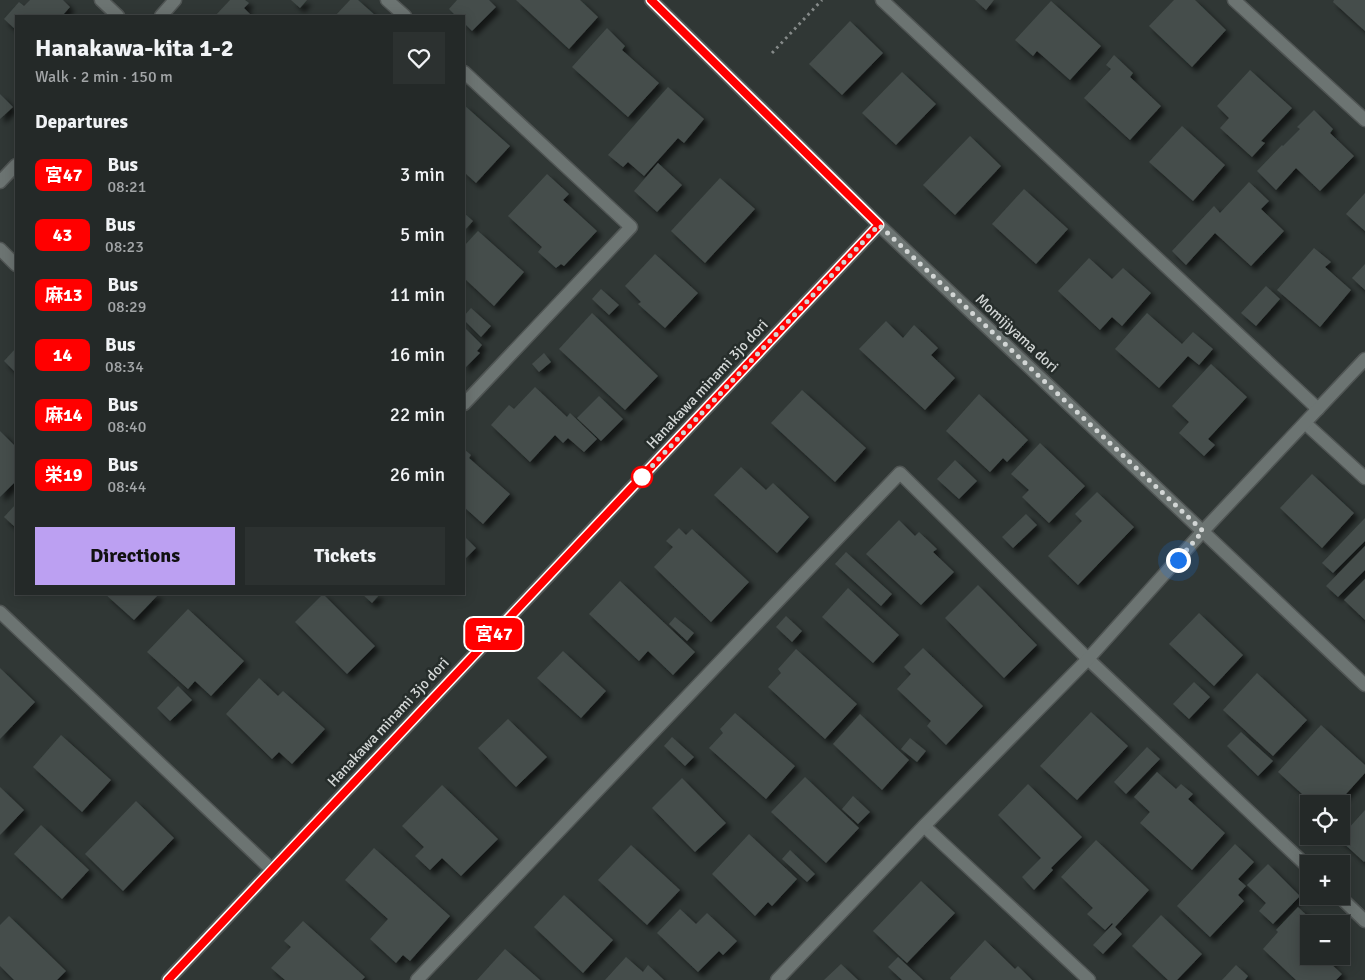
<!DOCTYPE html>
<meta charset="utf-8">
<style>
body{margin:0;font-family:Signika,"Noto Sans JP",sans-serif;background:#2c3130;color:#f1f3f6;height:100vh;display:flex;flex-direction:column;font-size:19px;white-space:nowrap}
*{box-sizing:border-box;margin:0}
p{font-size:16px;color:#a3a6a8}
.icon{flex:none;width:28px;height:28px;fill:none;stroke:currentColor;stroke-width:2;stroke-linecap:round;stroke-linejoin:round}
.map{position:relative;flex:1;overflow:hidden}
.panel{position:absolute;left:15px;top:15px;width:450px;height:580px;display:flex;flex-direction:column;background:#242928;border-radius:0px;box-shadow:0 2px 12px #0003,0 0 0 1px #414545}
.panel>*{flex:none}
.badge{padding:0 10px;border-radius:8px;font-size:18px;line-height:32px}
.controls{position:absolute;left:1300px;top:795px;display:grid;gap:10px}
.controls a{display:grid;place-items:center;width:50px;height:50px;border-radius:0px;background:#242928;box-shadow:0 2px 12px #0003,0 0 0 1px #414545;font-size:25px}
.you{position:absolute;width:25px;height:25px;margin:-12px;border:4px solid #fff;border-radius:50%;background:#1a73e8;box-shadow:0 0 0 8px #1a73e833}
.map>.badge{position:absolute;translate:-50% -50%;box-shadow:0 0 0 2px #fff}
h2{padding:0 20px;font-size:19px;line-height:45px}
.round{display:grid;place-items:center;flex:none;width:52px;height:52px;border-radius:0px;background:#2c3130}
.overview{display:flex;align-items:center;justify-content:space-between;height:85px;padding:0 20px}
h1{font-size:24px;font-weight:700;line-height:38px}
.cta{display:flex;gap:10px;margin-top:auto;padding:10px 20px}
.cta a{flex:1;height:58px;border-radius:0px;background:#bca0f2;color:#111;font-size:20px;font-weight:700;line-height:58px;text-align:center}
.cta a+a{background:#2c3130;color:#f1f3f6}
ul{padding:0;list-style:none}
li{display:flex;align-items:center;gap:15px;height:60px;padding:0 20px}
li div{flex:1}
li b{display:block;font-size:19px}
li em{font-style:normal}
li .badge{min-width:55px;font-weight:700;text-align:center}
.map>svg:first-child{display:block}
.building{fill:#454d4b;filter:url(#shadow)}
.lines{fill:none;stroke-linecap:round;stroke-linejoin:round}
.minor-casing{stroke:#505554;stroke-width:15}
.path{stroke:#858a89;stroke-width:3;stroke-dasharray:2.5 4;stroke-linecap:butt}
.minor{stroke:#6c7472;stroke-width:12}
.line-casing{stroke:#fff;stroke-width:11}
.line{stroke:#f00;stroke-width:8}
.walk{stroke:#d2d6d5;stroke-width:5;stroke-dasharray:0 9}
.stop-dot{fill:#fff;stroke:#f00;stroke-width:2.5}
.labels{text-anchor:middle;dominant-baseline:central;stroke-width:5;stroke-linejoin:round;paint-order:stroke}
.street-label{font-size:15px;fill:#d2d6d5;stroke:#262d2b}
</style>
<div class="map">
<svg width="1365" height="980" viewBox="0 0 1365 980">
<defs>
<filter id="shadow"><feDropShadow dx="4.5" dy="4.5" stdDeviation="2.5" flood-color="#0009"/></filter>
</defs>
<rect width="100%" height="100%" fill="#303735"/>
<!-- building -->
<g class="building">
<path d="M30,0h33l7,7 -8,9h-46v14l-12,-11 15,-17 5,4z"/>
<path d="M230,0h15l4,3 -5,5 8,8h-37z"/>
<path d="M291,0h16l-7,8z"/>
<path d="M350,0h8l18,16h-41z"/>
<path d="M457,0h32l7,7 -24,24 -8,-8v-7h-8l-7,-7z"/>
<path d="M516,0h64l18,17 -29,32z"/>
<path d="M975,0h19l-8,10z"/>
<path d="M1174,0h21l31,30 -34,37 -43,-41z"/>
<path d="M1334,0h31v31l-32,-29z"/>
<path d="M1051,1l50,45 -31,34 -33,-29 -4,5 -18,-16z"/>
<path d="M850,21l33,32 -41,42 -33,-31z"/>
<path d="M607,28l18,18 -3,4 37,33 -31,34 -56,-50z"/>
<path d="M1114,55l19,18 -3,4 31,29 -31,34 -46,-42 27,-29 -5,-4z"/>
<path d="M1250,70l42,38 -31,33 4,2 -13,14 -32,-29 9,-10 -12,-12z"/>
<path d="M902,72l34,32 -40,41 -34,-32z"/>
<path d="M668,87l36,32 -20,24 -6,-5 -34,38 -16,-14 -5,5 -15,-12z"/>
<path d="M0,94l13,13 -13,12z"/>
<path d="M464,105l46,41 -34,37 -12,-11z"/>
<path d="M1314,110l19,19 -3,4 24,23 -34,35 -24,-23 -20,22 -19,-19 25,-26 1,1 17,-17 -3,-2z"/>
<path d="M1182,126l43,39 -32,36 -44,-39z"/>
<path d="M970,136l31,30 -46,49 -32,-30z"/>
<path d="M658,163l24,22 -25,27 -23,-21z"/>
<path d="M547,174l22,20 -6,6 34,31 -33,35 -3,-2 -5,4 -18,-16 4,-5 -34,-31z"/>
<path d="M720,178l35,31 -50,54 -34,-32z"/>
<path d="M1249,182l20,19 -8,8 23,22 -33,35 -36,-33 -29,32 -14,-14 42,-45 6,7z"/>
<path d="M1024,189l44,40 -32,35 -44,-40z"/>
<path d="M1365,193v38l-19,-17z"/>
<path d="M464,213l9,8 -9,10z"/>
<path d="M478,231l46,41 -30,34 -30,-28v-32z"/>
<path d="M1314,248l17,14 -6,5 26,23 -31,37 -43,-37z"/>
<path d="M655,254l43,39 -33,35 -27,-24 3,-2 -16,-16z"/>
<path d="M1089,258l23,21 11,-11 28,25 -29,33 -10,-9 -12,13 -42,-39z"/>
<path d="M1365,264v26l-13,-12z"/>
<path d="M1266,286l14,13 -24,27 -15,-13z"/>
<path d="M601,289l18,16 -10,10 -17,-16z"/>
<path d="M471,308l20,18 -10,11 -17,-17v-4z"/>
<path d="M592,313l66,63 -33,34 -66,-61z"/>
<path d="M1147,313l35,31 11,-12 20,17 -14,16 -11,-9 -29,32 -44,-39z"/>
<path d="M886,321l17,17 11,-13 24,23 -7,7 24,23 -30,32 -66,-61z"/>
<path d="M464,327l18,18 -5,6 3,2 -16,16z"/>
<path d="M16,348v25l-12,-12z"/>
<path d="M544,353l7,9 -12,10 -7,-8z"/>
<path d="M1211,364l36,33 -39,42 7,6 -11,11 -25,-23 10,-11 -17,-16z"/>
<path d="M535,387l32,30 3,-4 27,26 -13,13 -16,-14 -5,5 -8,-8 -25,27 -39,-37 18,-20 5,4z"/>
<path d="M802,390l64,58 -31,34 -64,-59z"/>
<path d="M979,394l49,46 -21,22 -4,-4 -13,14 -44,-41z"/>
<path d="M599,396l24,23 -22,22 -24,-23z"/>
<path d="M0,431l16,16v34l-16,16z"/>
<path d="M1040,443l45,43 -36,37 -27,-26 7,-7 -18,-16z"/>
<path d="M464,449l7,6 -2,3 41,36 -27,30 -19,-17z"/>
<path d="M955,460l22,21 -18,18 -22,-20z"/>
<path d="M741,467l25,23 7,-7 36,34 -32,36 -63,-58z"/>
<path d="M1312,474l42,39 -32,35 -42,-40z"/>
<path d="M1097,492l37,35 -56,58 -30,-29 34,-35 -7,-7z"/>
<path d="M16,504v24l-12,-11z"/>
<path d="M1026,514l11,11 -24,23 -11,-11z"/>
<path d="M1365,518v23l-32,32 -11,-10z"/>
<path d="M899,520l16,16 4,-4 18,17 -4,3 21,20 -33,33 -55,-51z"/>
<path d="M679,528l7,7 6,-6 57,53 -38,40 -57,-55 19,-20 -7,-6z"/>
<path d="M464,536l12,12 -12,12z"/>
<path d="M1365,546v24l-27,27 -12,-11z"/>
<path d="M846,552l46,42 -11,12 -46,-42z"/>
<path d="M1365,579v41l-21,-20z"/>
<path d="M620,581l75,71 -22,23 -25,-24 -9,10 -50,-47z"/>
<path d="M978,585l59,60 -33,33 -59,-60z"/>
<path d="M848,588l51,47 -26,28 -51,-46z"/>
<path d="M105,594h54l-25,26z"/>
<path d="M323,594l52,52 -28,28 -52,-52z"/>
<path d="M362,594h18l-8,9z"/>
<path d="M188,609l56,52 -33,35 -16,-15 -7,8 -41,-37z"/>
<path d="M1199,613l44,42 -29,31 -45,-42z"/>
<path d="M786,616l16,15 -10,11 -16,-15z"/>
<path d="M675,617l19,16 -7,8 -18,-17z"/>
<path d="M923,648l60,58 -37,39 -19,-19 4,-5 -34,-32 14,-15 -7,-7z"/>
<path d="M796,649l61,55 -32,35 -57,-52 13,-14 -3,-4z"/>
<path d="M563,651l43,40 -25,27 -44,-40z"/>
<path d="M0,668l35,34 -35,37z"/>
<path d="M1257,673l50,47 -34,36 -50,-46z"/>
<path d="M259,678l19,18 5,-5 42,38 -33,35 -13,-12 -7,7 -46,-45z"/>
<path d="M1194,682l16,15 -21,22 -16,-15z"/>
<path d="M178,686l14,14 -22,21 -13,-13z"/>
<path d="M1091,712l37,34 -51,54 -37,-34z"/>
<path d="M735,713l60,53 -29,33 -57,-51 14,-15 -3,-4z"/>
<path d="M860,714l49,46 -27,30 -49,-46z"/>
<path d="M508,719l39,38 -31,30 -38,-39z"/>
<path d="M1321,725l44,40v8l-28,31h-24l-35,-32z"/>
<path d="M1241,732l32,29 -15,15 -31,-30z"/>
<path d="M61,735l50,45 -29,32 -49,-45z"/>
<path d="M672,737l22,20 -9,9 -21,-20z"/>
<path d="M910,738l16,13 -9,11 -16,-13z"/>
<path d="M1147,747l13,12 -34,35 -12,-12z"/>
<path d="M1157,772l19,17 5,-5 12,10 -5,5 37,34 -33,37 -52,-47 10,-11 -16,-15z"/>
<path d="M805,777l54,51 -33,35 -55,-51z"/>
<path d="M682,778l44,45 -31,29 -43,-44z"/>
<path d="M1028,784l54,53 -31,31 2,2 -19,20 -12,-13 19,-19 -43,-43z"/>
<path d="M442,785l56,54 -37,37 -19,-18 -12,12 -15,-14 9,-9 -22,-21z"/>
<path d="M0,787l24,23 -24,25z"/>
<path d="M853,796l17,16 -12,12 -16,-15z"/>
<path d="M136,801l38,37 -51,53 -38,-37z"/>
<path d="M1365,810v51l-1,1 -25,-23z"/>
<path d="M41,825l48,45 -27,29 -48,-45z"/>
<path d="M749,834l48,45 -25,27 -4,-4 -13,14 -43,-42z"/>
<path d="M1096,840l53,50 -34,37 7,7 -19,20 -10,-9 20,-21 -1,-1 -7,7 -18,-16 6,-6 -32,-31z"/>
<path d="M1235,844l19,18 -16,17 8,7 -8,9 6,6 -34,36 -33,-31z"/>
<path d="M631,845l49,45 -33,35 -49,-45z"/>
<path d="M374,848l76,68 -40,45 -7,-6 -7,8 -26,-24 18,-20 -43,-39z"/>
<path d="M790,850l25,24 -8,8 -25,-23z"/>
<path d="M1268,864l32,32 -27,28 -14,-13 7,-8 -19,-18z"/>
<path d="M921,881l34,32 -48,50 -34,-32z"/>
<path d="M564,895l49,45 -30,33 -49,-46z"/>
<path d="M1298,907l18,17h-7v32h27l-6,7 12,11 -6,6h-40l-33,-31 15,-17 -2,-2z"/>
<path d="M680,909l16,15 11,-11 30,28 -14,14 -4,-4 -21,21 -41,-39z"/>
<path d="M1161,915l41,39 -25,26h-9l-36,-34z"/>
<path d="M9,916l57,55 -9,9h-43l-14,-14v-41z"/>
<path d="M303,921l62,56 -3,3h-77l-14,-12 20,-21 -7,-6z"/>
<path d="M985,940l30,29 3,-3 14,14h-81l-1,-2z"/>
<path d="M505,949l35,31h-63z"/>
<path d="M626,957l17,15 5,-7 16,15h-59z"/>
<path d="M898,957l25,23h-21l-14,-13z"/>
<path d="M841,964l17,16h-34z"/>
<path d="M1236,965l12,11 -3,4h-23z"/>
</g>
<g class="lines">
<!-- minor casing -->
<g class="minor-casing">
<g id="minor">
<path d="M101,0l17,16"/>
<path d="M387,0l18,16"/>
<path d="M651,0l228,225 486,460"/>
<path d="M882,0l436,409"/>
<path d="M1234,0l131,120"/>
<path d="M161,16l14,-16"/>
<path d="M464,72l167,155 -167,177"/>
<path d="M0,182l16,-17"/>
<path d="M0,249l16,16"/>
<path d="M1305,423l60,55"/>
<path d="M0,612l272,258"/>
<path d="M924,826l165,154"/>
<path d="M1339,896l26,25"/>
<path d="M168,980l711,-755"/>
<path d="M417,980l483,-507 188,186 221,209"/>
<path d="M777,980l147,-154 164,-167 115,-128 162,-172"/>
</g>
</g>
<!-- path -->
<path class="path" d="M772,53l50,-53"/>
<!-- minor -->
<use href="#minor" class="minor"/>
</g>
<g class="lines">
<!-- line casing -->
<g class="line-casing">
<path id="line" d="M168,980l711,-755 -228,-225"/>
</g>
<!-- line -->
<use href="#line" class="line"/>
<!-- walk -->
<path class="walk" d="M642,477l-4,4 241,-256 324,306 -25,29"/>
</g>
<!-- markers -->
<circle class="stop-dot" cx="642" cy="477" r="10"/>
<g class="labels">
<!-- street labels -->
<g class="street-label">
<text transform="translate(1017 333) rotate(43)">Momijiyama dori</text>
<text transform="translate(707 384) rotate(-47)">Hanakawa minami 3jo dori</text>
<text transform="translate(388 722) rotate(-47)">Hanakawa minami 3jo dori</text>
</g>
</g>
</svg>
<div class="controls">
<a><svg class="icon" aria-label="locate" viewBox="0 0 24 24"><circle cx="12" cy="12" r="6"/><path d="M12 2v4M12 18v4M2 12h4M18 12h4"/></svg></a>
<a>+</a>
<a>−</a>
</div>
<div class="you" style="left:1178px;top:560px"></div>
<b class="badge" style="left:494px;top:634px;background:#f00;color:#fff">宮47</b>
<section class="panel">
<div class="overview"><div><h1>Hanakawa-kita 1-2</h1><p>Walk · 2 min · 150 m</p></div><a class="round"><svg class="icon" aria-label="heart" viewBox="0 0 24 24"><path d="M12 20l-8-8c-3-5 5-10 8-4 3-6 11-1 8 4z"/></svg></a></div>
<h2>Departures</h2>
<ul>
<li><span class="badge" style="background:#f00;color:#fff">宮47</span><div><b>Bus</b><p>08:21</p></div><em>3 min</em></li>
<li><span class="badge" style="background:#f00;color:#fff">43</span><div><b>Bus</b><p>08:23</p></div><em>5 min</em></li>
<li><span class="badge" style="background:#f00;color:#fff">麻13</span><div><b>Bus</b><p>08:29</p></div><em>11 min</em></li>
<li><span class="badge" style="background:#f00;color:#fff">14</span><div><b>Bus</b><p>08:34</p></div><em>16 min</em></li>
<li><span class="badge" style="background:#f00;color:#fff">麻14</span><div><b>Bus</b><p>08:40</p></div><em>22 min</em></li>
<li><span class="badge" style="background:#f00;color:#fff">栄19</span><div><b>Bus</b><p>08:44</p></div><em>26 min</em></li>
</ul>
<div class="cta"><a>Directions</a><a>Tickets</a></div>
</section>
</div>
